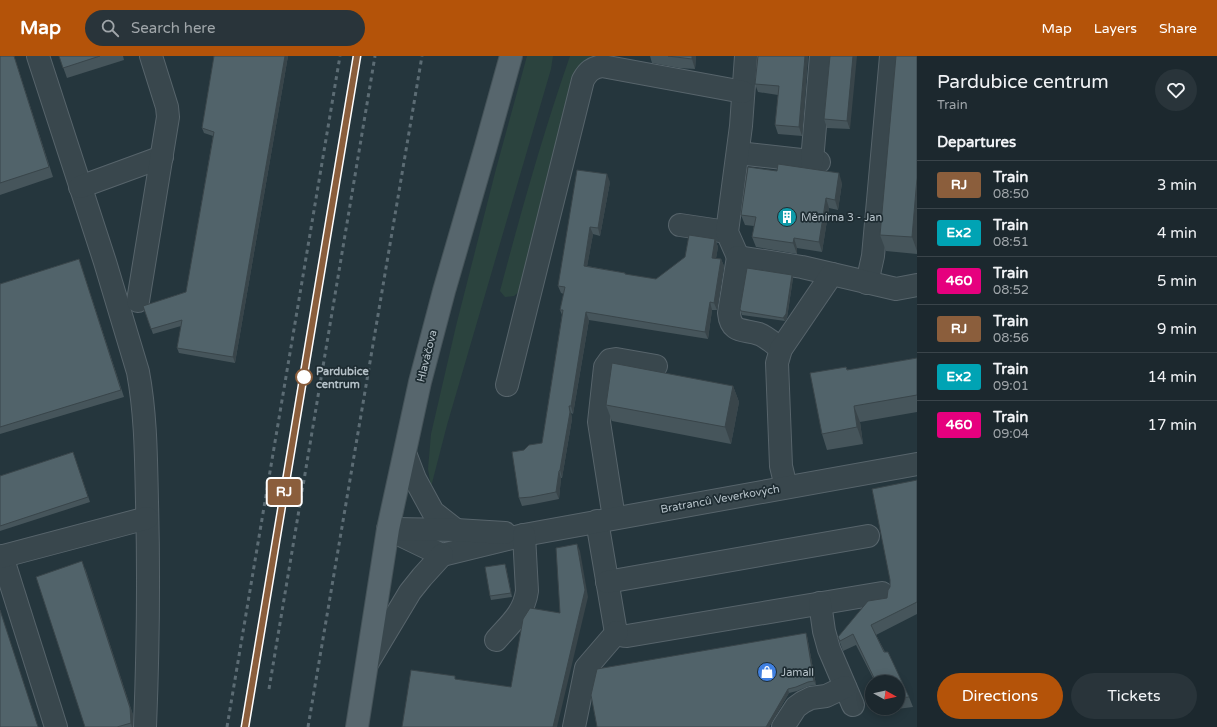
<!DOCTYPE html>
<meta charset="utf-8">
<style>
body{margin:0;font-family:"Varela Round",sans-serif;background:#29343a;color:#f1f3f6;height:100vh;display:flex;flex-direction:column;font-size:15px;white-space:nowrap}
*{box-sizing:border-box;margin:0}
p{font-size:13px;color:#a0a6aa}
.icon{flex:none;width:22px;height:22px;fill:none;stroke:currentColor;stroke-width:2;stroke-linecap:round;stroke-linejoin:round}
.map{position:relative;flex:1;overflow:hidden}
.drawer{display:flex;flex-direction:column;background:#1c282e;width:300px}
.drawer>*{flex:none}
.badge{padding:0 8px;border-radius:3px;font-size:14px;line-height:26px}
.needle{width:26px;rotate:98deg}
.controls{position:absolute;left:865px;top:619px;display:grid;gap:8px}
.controls a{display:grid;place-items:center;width:40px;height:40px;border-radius:50%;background:#1c282e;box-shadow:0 2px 10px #0003,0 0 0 1px #3a444a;font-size:20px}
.map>.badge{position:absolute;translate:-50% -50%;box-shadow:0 0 0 2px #fff}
h2{padding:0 20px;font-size:15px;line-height:36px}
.round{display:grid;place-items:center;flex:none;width:42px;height:42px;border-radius:21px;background:#29343a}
.summary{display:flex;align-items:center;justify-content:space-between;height:68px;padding:0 20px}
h1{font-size:19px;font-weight:600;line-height:30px}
.primary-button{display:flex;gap:8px;margin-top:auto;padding:8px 20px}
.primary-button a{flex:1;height:46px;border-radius:24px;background:#b45309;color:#fff;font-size:16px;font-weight:600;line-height:46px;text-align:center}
.primary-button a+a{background:#29343a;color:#f1f3f6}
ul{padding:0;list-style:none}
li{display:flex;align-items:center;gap:12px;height:48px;padding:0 20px;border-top:1px solid #3a444a}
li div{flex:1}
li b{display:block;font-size:15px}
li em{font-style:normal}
li .badge{min-width:44px;font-weight:700;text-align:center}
header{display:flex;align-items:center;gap:24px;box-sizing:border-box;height:56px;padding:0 20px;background:#b45309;color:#fff}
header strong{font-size:19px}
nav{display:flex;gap:22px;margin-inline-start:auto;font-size:14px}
.search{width:280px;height:36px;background:#29343a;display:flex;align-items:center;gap:10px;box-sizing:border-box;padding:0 14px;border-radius:22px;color:#a0a6aa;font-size:15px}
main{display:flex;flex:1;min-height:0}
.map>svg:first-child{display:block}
.green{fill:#2b433e}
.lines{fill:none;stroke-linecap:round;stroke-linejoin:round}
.minor-casing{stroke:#57646b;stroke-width:24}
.major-casing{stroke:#455359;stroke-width:24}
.minor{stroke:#39474d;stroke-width:22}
.major{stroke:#57666d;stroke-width:22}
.rail{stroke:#5c6c74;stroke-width:3;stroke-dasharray:4 4;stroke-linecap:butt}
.wall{fill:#46555b}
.shaded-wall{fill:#39454a}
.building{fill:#51636a;stroke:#39454a}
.line-casing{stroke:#fff;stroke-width:9}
.line{stroke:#8b5e3c;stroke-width:6}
.stop-dot{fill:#fff;stroke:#8b5e3c;stroke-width:2}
.labels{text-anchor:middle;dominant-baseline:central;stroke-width:3.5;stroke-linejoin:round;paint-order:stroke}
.poi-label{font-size:11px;fill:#b5c1c8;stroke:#1e2c32;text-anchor:start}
.street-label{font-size:11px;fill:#b5c1c8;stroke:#1e2c32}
.stop-label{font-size:11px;font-weight:bold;fill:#b5c1c8;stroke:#1e2c32;text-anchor:start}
</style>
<header>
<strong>Map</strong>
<div class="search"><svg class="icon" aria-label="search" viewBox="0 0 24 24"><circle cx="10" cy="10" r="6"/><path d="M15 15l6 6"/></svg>Search here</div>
<nav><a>Map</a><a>Layers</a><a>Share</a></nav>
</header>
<main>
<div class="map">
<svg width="917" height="671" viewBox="0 0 917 671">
<rect width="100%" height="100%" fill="#25363d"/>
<!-- green -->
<g class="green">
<path d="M527,0h26l-2,13 -104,356 -16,62 -3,-18 3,-35 25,-108 40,-157z"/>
<path d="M570,0h43l-1,2 -36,13 -8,22 -46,196 -8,7 -9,1 -5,-6c21,-79 43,-158 70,-235z"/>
</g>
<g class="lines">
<!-- minor casing -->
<g class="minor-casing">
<g id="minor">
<path d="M38,0l67,206 33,110c8,43 8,87 9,130 2,75 1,150 -2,225"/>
<path d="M738,97l81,9"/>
<path d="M812,105l9,-105"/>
<path d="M80,131l82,-30"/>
<path d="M680,169l47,7"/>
<path d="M738,201l-11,-25 14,-106 5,-70"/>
<path d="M867,227l6,-27 18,-200"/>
<path d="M138,245l30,-184 -1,-10 -16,-51"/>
<path d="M781,293c-7,-5 -14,-12 -22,-15 -15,-5 -28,0 -30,-21l9,-56 64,10 30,7"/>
<path d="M507,329l76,-305c5,-9 9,-12 19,-14l141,26"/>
<path d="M405,397l10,26 18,33 23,18"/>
<path d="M786,431l-5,-21 -4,-103 4,-14 51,-75 64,15 21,-4"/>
<path d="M614,462l-15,-96 6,-55 5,-7 6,-1 40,7"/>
<path d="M597,465l18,106c2,6 5,9 12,9l255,-43"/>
<path d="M388,473l54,26 82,-20 393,-71"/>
<path d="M395,473l61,1 49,3"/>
<path d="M2,500l54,171"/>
<path d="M0,501l147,-39"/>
<path d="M607,526l261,-46"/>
<path d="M820,547l4,28 5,18 24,56"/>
<path d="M496,584c14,-16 28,-27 31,-49l-3,-56"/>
<path d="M368,606l42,-70 12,-15 20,-22"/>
<path d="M574,671l12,-59 31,-36"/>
<path d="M783,671l13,-20 7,-5 8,-4 15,-2 19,-9"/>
</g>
</g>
<!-- major casing -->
<g class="major-casing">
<path id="major" d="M357,671l31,-198 32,-147 24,-91 42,-145 25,-90"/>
</g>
<!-- minor -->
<use href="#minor" class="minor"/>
<!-- major -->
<use href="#major" class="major"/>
<!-- rail -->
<g class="rail">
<path d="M269,633l106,-633"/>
<path d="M227,671l113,-671"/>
<path d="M245,671l112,-671"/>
<path d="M308,671l114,-671"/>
</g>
</g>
<!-- wall -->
<g class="wall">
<path d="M0,0h14l39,121 -53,18z"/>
<path d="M59,0h64l1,4 -57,18z"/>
<path d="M214,0h74l-53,307 -56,-10 -2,-5 4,-22 -28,8 -10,-28 43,-14 27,-156 -9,-3 -2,-5z"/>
<path d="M650,0h46l-1,13 -16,-1 -27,-5z"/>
<path d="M808,0l-6,80 -24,-2 -3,-9 3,-30 -20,-3 -3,-8z"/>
<path d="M830,0l20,73 -23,-1 -3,-9z"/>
<path d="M917,0v198l-31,-3 -6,-16z"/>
<path d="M610,126l-10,54 -7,-2 -6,32 38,7 1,2 30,4 59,-40 3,8 -2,11 5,1 3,7 -7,44h-5l-4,29 -119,-19 -16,94 -2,-1 1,6 -10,59h-1l-2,21 -25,5 -12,2 -3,-8 5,-48 18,-7 20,-128 -2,-5 4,-16 -3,-1 -3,-7z"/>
<path d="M842,127l-4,27 -9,-2 -7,44 -25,-4v6l-41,-7 -4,-10 2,-11 -9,-1 -4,-10z"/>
<path d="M79,203l45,138 -124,37v-150z"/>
<path d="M792,219l1,3 -6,40 -2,3 -43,-6 -2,-6z"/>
<path d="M917,302v54l-57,10 3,22 -36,6 -5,-16 24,-67 2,3z"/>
<path d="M733,330l6,16 -8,42 -119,-23 -6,-16z"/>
<path d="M73,396l17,50 -90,29v-55z"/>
<path d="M917,424v134l-41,21 33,62 4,10 -24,3 -1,-2h10v-26h-23l-19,-37 -13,6 -5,-14 49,-39z"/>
<path d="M506,511l6,30 -21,3 -1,-4z"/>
<path d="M85,512l48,147v12h-48z"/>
<path d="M807,580l9,49 -7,1 -12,5 -8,2 -20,34h-172z"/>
</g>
<!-- shaded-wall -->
<g class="shaded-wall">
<path d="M285,0h3l-53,307 -2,-6z"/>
<path d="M692,0h4l-1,13 -3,-10z"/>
<path d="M805,0h3l-6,80 -3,-9z"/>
<path d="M853,0h4l-7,73 -3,-8z"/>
<path d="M839,117l3,10 -4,27 -3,-10z"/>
<path d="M607,118l3,8 -10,54 -2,-8z"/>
<path d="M917,122v73l-5,-14z"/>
<path d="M826,142l3,10 -7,44 -3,-10z"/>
<path d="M590,171l3,7 -7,39 -2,-7z"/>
<path d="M794,182l3,10v6l-4,-11z"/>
<path d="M715,183l3,8 -3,18 -3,-7z"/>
<path d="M721,203l3,7 -7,44 -3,-7z"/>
<path d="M792,219l1,3 -6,40 -2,3 -2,-3z"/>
<path d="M710,246l2,8 -4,29 -3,-7z"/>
<path d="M586,256l3,8 -16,94 -2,-8z"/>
<path d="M733,330l6,16 -8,42 -6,-17z"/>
<path d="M569,350l2,7 1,6 -10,59 -2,-8z"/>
<path d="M854,350l6,16 3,22 -6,-17z"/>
<path d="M559,415l2,7 -2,21 -3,-7z"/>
<path d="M577,488l3,7 8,46 -31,130h-4z"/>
<path d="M505,508l1,3 6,30 -1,-4z"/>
<path d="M85,512l48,147v12h-1l-1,-4z"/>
<path d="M806,577l1,3 9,49 -2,-4z"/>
<path d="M788,633l1,4 -20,34h-3z"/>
</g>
<!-- building -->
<g class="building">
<path d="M0,0h14l35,111 -49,16z"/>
<path d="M59,0h41l-37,12z"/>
<path d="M214,0h71l-52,301 -56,-9 5,-28 -31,9 -8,-23 43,-14 28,-160 -12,-4z"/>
<path d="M668,0h24v3z"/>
<path d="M758,0h47l-6,71 -24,-2 4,-39 -24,-2z"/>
<path d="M830,0h23l-6,65 -23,-2z"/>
<path d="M896,0h21v122l-5,59 -32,-2z"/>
<path d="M778,108l61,9 -4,27 -9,-2 -7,44 -25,-4 -1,5 -41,-6 4,-20 -15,-2 7,-48 29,4z"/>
<path d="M577,114l30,4 -9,54 -8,-1 -6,39 41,7v1l31,5 29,-22 4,-22 26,4 -3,19 9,1 -7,44 -4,-1 -5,30 -119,-20 -15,94h-2l1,6 -10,58 -1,1 -3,21 -25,5 -12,1 -7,-46 12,-2 5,-5 13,-2 21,-133h-3l5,-23 -7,-1z"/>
<path d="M79,203l42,131 -121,37v-143z"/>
<path d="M747,212l45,7 -6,39 -3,4 -42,-7 -1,-2z"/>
<path d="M917,302v37l-63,11 3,21 -35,7 -12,-61 36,-6 1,3z"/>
<path d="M612,307l121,23 -8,41 -119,-22z"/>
<path d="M73,396l15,45 -88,29v-50z"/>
<path d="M917,424v122l-46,23 13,27h4l21,45 -11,1v-16h-22l-23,-48 -13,7 -2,-4 30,-36 19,-3 1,-8 2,-3v-7l-18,-91z"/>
<path d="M577,488l8,46 -32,137h-151l9,-57 44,6v3l56,8 12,-68 7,-11 30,5 -4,-65z"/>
<path d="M82,505l48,147 1,15 -14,4h-32l-49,-150z"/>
<path d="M505,508l6,29 -21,3 -5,-29z"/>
<path d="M0,554l38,117h-38z"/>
<path d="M806,577l8,48 -6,1 -12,5 -8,2 -22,38h-169l-6,-32 6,-26z"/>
</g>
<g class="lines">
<!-- line casing -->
<g class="line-casing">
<path id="line" d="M245,671l112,-671"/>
</g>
<!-- line -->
<use href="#line" class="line"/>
</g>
<!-- icons -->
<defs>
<g id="building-disc" transform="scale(1)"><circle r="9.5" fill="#0f9aa8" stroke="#1e2c32"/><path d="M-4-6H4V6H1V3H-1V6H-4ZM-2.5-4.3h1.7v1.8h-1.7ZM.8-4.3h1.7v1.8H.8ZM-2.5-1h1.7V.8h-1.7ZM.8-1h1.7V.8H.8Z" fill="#fff"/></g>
<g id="shop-disc" transform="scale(1)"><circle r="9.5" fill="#3f7fe0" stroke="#1e2c32"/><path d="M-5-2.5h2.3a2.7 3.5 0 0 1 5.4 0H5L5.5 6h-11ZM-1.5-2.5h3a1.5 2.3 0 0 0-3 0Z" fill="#fff"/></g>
</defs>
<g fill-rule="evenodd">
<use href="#building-disc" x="787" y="161"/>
<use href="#shop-disc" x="767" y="616"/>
</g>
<!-- markers -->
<circle class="stop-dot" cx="304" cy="321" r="8"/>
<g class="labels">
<!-- poi labels -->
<g class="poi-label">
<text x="801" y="161">Měnírna 3 - Jan</text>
<text x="781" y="616">Jamall</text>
</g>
<!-- street labels -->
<g class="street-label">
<text transform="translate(427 300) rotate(-76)">Hlaváčova</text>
<text transform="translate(720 443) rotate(-10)">Bratranců Veverkových</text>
</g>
<!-- stop labels -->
<g class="stop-label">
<text x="316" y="315">Pardubice<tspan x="316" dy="13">centrum</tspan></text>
</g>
</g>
</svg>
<div class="controls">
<a><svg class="needle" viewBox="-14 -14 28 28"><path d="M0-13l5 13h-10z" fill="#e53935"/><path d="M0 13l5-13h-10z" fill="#a0a6aa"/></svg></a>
</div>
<b class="badge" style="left:284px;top:436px;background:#8b5e3c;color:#fff">RJ</b>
</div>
<section class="drawer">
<div class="summary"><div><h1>Pardubice centrum</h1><p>Train</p></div><a class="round"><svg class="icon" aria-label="heart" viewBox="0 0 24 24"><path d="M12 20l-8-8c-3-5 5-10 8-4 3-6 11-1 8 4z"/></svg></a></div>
<h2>Departures</h2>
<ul>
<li><span class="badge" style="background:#8b5e3c;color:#fff">RJ</span><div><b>Train</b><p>08:50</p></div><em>3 min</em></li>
<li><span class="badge" style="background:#00a3b4;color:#fff">Ex2</span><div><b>Train</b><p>08:51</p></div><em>4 min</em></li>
<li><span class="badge" style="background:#e6007e;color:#fff">460</span><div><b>Train</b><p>08:52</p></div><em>5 min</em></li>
<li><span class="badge" style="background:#8b5e3c;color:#fff">RJ</span><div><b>Train</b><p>08:56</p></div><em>9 min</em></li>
<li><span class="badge" style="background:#00a3b4;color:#fff">Ex2</span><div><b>Train</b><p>09:01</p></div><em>14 min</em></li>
<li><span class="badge" style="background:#e6007e;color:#fff">460</span><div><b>Train</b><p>09:04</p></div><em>17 min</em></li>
</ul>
<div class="primary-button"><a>Directions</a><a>Tickets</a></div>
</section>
</main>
